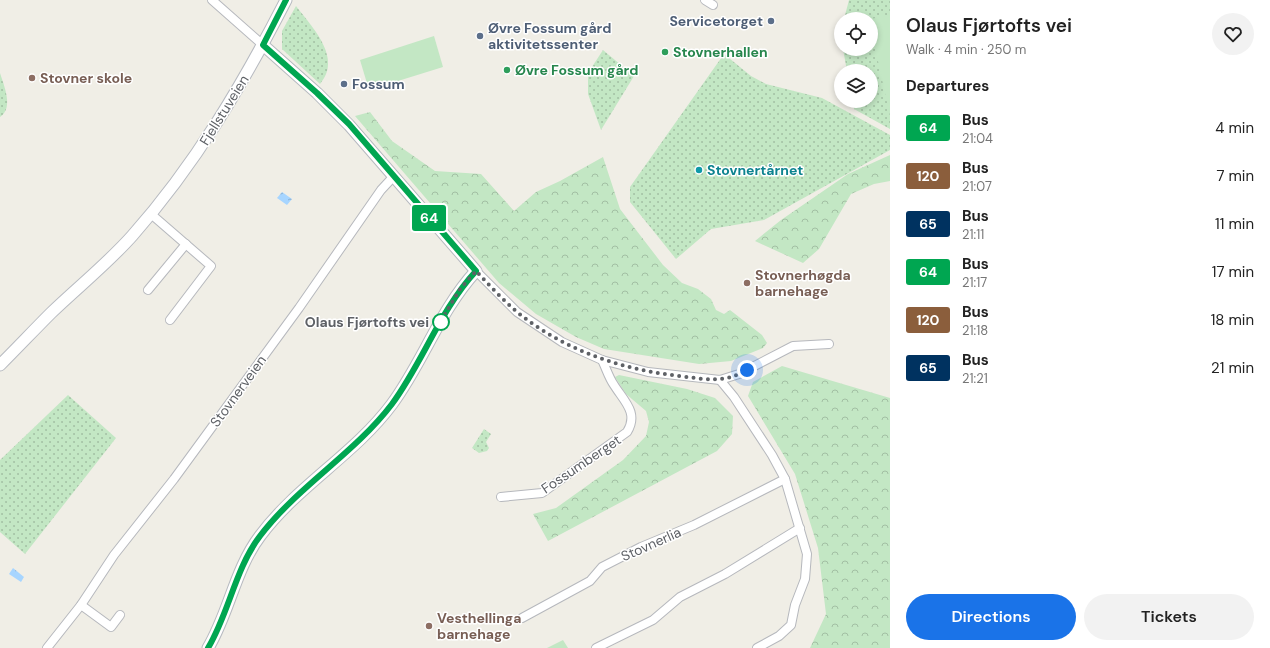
<!DOCTYPE html>
<meta charset="utf-8">
<style>
body{margin:0;font-family:"DM Sans",sans-serif;background:#f2f2f2;color:#222;height:100vh;display:flex;flex-direction:column;font-size:15px;white-space:nowrap}
*{box-sizing:border-box;margin:0}
p{font-size:13px;color:#767676}
.icon{flex:none;width:22px;height:22px;fill:none;stroke:currentColor;stroke-width:2;stroke-linecap:round;stroke-linejoin:round}
.map{position:relative;flex:1;overflow:hidden}
.panel{display:flex;flex-direction:column;background:#fff;width:380px}
.panel>*{flex:none}
.badge{padding:0 8px;border-radius:3px;font-size:14px;line-height:26px}
.controls{position:absolute;left:834px;top:12px;display:grid;gap:8px}
.controls a{display:grid;place-items:center;width:44px;height:44px;border-radius:50%;background:#fff;box-shadow:0 2px 6px #0003;font-size:20px}
.you{position:absolute;width:20px;height:20px;margin:-10px;border:3px solid #fff;border-radius:50%;background:#1a73e8;box-shadow:0 0 0 6px #1a73e833}
.map>.badge{position:absolute;translate:-50% -50%;box-shadow:0 0 0 2px #fff}
h2{padding:0 16px;font-size:15px;line-height:36px}
.round{display:grid;place-items:center;flex:none;width:42px;height:42px;border-radius:21px;background:#f2f2f2}
.overview{display:flex;align-items:center;justify-content:space-between;height:68px;padding:0 16px}
h1{font-size:19px;font-weight:600;line-height:30px}
.primary-button{display:flex;gap:8px;margin-top:auto;padding:8px 16px}
.primary-button a{flex:1;height:46px;border-radius:24px;background:#1a73e8;color:#fff;font-size:16px;font-weight:600;line-height:46px;text-align:center}
.primary-button a+a{background:#f2f2f2;color:#222}
ul{padding:0;list-style:none}
li{display:flex;align-items:center;gap:12px;height:48px;padding:0 16px}
li div{flex:1}
li b{display:block;font-size:15px}
li em{font-style:normal}
li .badge{min-width:44px;font-weight:700;text-align:center}
main{display:flex;flex:1;min-height:0}
.map>svg:first-child{display:block}
.grass{fill:url(#grass-dots)}
.forest{fill:url(#forest-crowns)}
.pitch{fill:#c3e7c4}
.water{fill:url(#water-ripples)}
.lines{fill:none;stroke-linecap:round;stroke-linejoin:round}
.street-casing{stroke:#b6b8bd;stroke-width:10}
.secondary-casing{stroke:#b7bac0;stroke-width:13}
.street{stroke:#fff;stroke-width:8}
.secondary{stroke:#fff;stroke-width:11}
.line-casing{stroke:#fff;stroke-width:9}
.line{stroke:#00a651;stroke-width:6}
.walk{stroke:#5e6166;stroke-width:4;stroke-dasharray:0 7.2}
.service-dot{fill:#5c6f8a;stroke:#fff;stroke-width:1.5}
.leisure-dot{fill:#2e9e5b;stroke:#fff;stroke-width:1.5}
.education-dot{fill:#8d6e63;stroke:#fff;stroke-width:1.5}
.culture-dot{fill:#0f9aa8;stroke:#fff;stroke-width:1.5}
.stop-dot{fill:#fff;stroke:#00a651;stroke-width:2}
.labels{text-anchor:middle;dominant-baseline:central;stroke-width:3;stroke-linejoin:round;paint-order:stroke}
.service-label{font-size:14px;font-weight:bold;fill:#4e5e75;stroke:#fff;text-anchor:start}
.leisure-label{font-size:14px;font-weight:bold;fill:#27864d;stroke:#fff;text-anchor:start}
.education-label{font-size:14px;font-weight:bold;fill:#785e54;stroke:#fff;text-anchor:start}
.street-label{font-size:14px;fill:#5e6166;stroke:#fff}
.culture-label{font-size:14px;font-weight:bold;fill:#0d838f;stroke:#fff;text-anchor:start}
.stop-label{font-size:14px;font-weight:bold;fill:#5e6166;stroke:#fff;text-anchor:end}
</style>
<main>
<div class="map">
<svg width="890" height="648" viewBox="0 0 890 648">
<defs>
<pattern id="grass-dots" width="8" height="8" patternUnits="userSpaceOnUse"><rect width="8" height="8" fill="#c3e7c4"/><path d="M2 2h.1M6 6h.1" fill="none" stroke="#a2bfa3" stroke-width="1.8" stroke-linecap="round"/></pattern>
<pattern id="forest-crowns" width="20" height="18" patternUnits="userSpaceOnUse"><rect width="20" height="18" fill="#c3e7c4"/><path d="M2 6a3 3 0 1 1 6 0M12 15a3 3 0 1 1 6 0" fill="none" stroke="#a2bfa3"/></pattern>
<pattern id="water-ripples" width="26" height="14" patternUnits="userSpaceOnUse"><rect width="26" height="14" fill="#a7d5ff"/><path d="M2 4q2-2 4 0t4 0M15 11q2-2 4 0t4 0" fill="none" stroke="#8bb0d2"/></pattern>
</defs>
<rect width="100%" height="100%" fill="#f0eee6"/>
<!-- grass -->
<g class="grass">
<path d="M849,0h41v129l-36,-20 -1,-8h18v-30h-24l-4,-22h28v-30h-27z"/>
<path d="M296,6c16,21 47,52 24,78l-38,-35v-18z"/>
<path d="M603,50l31,26 -33,54 -13,-36v-21z"/>
<path d="M724,54l27,22 15,8 56,14 68,37v15l-126,70 -53,9 -35,30 -46,-57v-15z"/>
<path d="M0,73c4,13 14,35 0,44z"/>
<path d="M68,395l48,43 -91,116 -25,-22v-72z"/>
<path d="M484,429l7,5 -5,8 3,6 -2,3 -8,2 -7,-5z"/>
</g>
<!-- forest -->
<g class="forest">
<path d="M370,112l22,29 43,30 46,3 33,37 22,-19 24,-11 43,-24 17,52 43,56 19,18 16,6 13,10 5,11 8,4 6,-4 32,25 5,8 -4,5 -32,13 -32,3 -95,-15 -28,-12 -40,-23 -37,-31 -144,-167z"/>
<path d="M890,155v26l-16,3 -23,10 -32,55 -16,14 -48,-22 26,-21 67,-46z"/>
<path d="M782,366l108,32v250h-80l16,-34 -8,-66 -23,-74 -47,-78 5,-14z"/>
<path d="M619,375l68,14 28,9 18,18 -1,18 -15,17 -169,90 -15,-27 23,-6 67,-48 23,-24 3,-14 -3,-11 -20,-17 -11,-17z"/>
</g>
<!-- pitch -->
<g class="pitch">
<path d="M890,15v101l-19,-87v-10z"/>
<path d="M434,36l9,31 -74,23 -9,-30z"/>
<path d="M563,640l5,8h-21z"/>
</g>
<!-- water -->
<g class="water">
<path d="M282,192l10,7 -5,6 -10,-7z"/>
<path d="M13,568l11,9 -3,5 -12,-8z"/>
</g>
<g class="lines">
<!-- street casing -->
<g class="street-casing">
<g id="street">
<path d="M212,0l51,45"/>
<path d="M705,0l8,5"/>
<path d="M151,214l60,52 -41,54"/>
<path d="M476,271l41,41 45,30 40,18 46,12 72,8 19,-6 54,-28 36,-2"/>
<path d="M148,290l38,-46"/>
<path d="M720,380l14,17 38,58 13,24 22,75 -2,25 -10,26 -4,20 -12,11 -22,12"/>
<path d="M501,497l41,-4 85,-61c12,-19 -3,-31 -13,-47 -5,-7 -8,-17 -12,-25"/>
<path d="M81,605l30,22 9,-12"/>
<path d="M522,618l68,-37 12,-14 39,-20 53,-22 91,-46"/>
<path d="M47,648l34,-43 33,-50 60,-76 125,-171 82,-118 13,-14"/>
<path d="M596,648l57,-28 27,-23 45,-23 75,-46"/>
</g>
</g>
<!-- secondary casing -->
<g class="secondary-casing">
<g id="secondary">
<path d="M0,365c17,-17 34,-35 51,-52 27,-26 56,-49 81,-77 63,-71 111,-152 154,-236"/>
<path d="M208,648c21,-35 27,-79 52,-112 37,-50 95,-82 132,-132 31,-42 48,-94 84,-133l-127,-146 -32,-32 -54,-48"/>
</g>
</g>
<!-- street -->
<use href="#street" class="street"/>
<!-- secondary -->
<use href="#secondary" class="secondary"/>
</g>
<g class="lines">
<!-- line casing -->
<g class="line-casing">
<path id="line" d="M208,648c21,-35 27,-79 52,-112 38,-50 94,-82 132,-132 31,-42 48,-94 84,-133l-127,-147 -32,-31 -54,-48 23,-45"/>
</g>
<!-- line -->
<use href="#line" class="line"/>
<!-- walk -->
<path class="walk" d="M441,322l-2,2 21,-35 16,-18c13,14 27,29 41,41 47,38 103,57 162,64 27,3 43,8 68,-6"/>
</g>
<!-- markers -->
<g class="service-dot">
<circle cx="771" cy="21" r="4"/>
<circle cx="480" cy="36" r="4"/>
<circle cx="344" cy="84" r="4"/>
</g>
<g class="leisure-dot">
<circle cx="665" cy="52" r="4"/>
<circle cx="507" cy="70" r="4"/>
</g>
<g class="education-dot">
<circle cx="32" cy="78" r="4"/>
<circle cx="747" cy="283" r="4"/>
<circle cx="429" cy="626" r="4"/>
</g>
<circle class="culture-dot" cx="699" cy="170" r="4"/>
<circle class="stop-dot" cx="441" cy="322" r="8"/>
<g class="labels">
<!-- service labels -->
<g class="service-label">
<text x="763" y="21" text-anchor="end">Servicetorget</text>
<text x="488" y="28">Øvre Fossum gård<tspan x="488" dy="16">aktivitetssenter</tspan></text>
<text x="352" y="84">Fossum</text>
</g>
<!-- leisure labels -->
<g class="leisure-label">
<text x="673" y="52">Stovnerhallen</text>
<text x="515" y="70">Øvre Fossum gård</text>
</g>
<!-- education labels -->
<g class="education-label">
<text x="40" y="78">Stovner skole</text>
<text x="755" y="275">Stovnerhøgda<tspan x="755" dy="16">barnehage</tspan></text>
<text x="437" y="618">Vesthellinga<tspan x="437" dy="16">barnehage</tspan></text>
</g>
<!-- street labels -->
<g class="street-label">
<text transform="translate(224 110) rotate(-58)">Fjellstuveien</text>
<text transform="translate(238 391) rotate(-54)">Stovnerveien</text>
<text transform="translate(581 464) rotate(-34)">Fossumberget</text>
<text transform="translate(651 544) rotate(-24)">Stovnerlia</text>
</g>
<!-- culture labels -->
<g class="culture-label">
<text x="707" y="170">Stovnertårnet</text>
</g>
<!-- stop labels -->
<g class="stop-label">
<text x="429" y="322">Olaus Fjørtofts vei</text>
</g>
</g>
</svg>
<div class="controls">
<a><svg class="icon" aria-label="locate" viewBox="0 0 24 24"><circle cx="12" cy="12" r="6"/><path d="M12 2v4M12 18v4M2 12h4M18 12h4"/></svg></a>
<a><svg class="icon" aria-label="layers" viewBox="0 0 24 24"><path d="M12 4l9 5-9 5-9-5zM3 14l9 5 9-5"/></svg></a>
</div>
<div class="you" style="left:747px;top:370px"></div>
<b class="badge" style="left:429px;top:218px;background:#00a651;color:#fff">64</b>
</div>
<section class="panel">
<div class="overview"><div><h1>Olaus Fjørtofts vei</h1><p>Walk · 4 min · 250 m</p></div><a class="round"><svg class="icon" aria-label="heart" viewBox="0 0 24 24"><path d="M12 20l-8-8c-3-5 5-10 8-4 3-6 11-1 8 4z"/></svg></a></div>
<h2>Departures</h2>
<ul>
<li><span class="badge" style="background:#00a651;color:#fff">64</span><div><b>Bus</b><p>21:04</p></div><em>4 min</em></li>
<li><span class="badge" style="background:#8b5e3c;color:#fff">120</span><div><b>Bus</b><p>21:07</p></div><em>7 min</em></li>
<li><span class="badge" style="background:#003260;color:#fff">65</span><div><b>Bus</b><p>21:11</p></div><em>11 min</em></li>
<li><span class="badge" style="background:#00a651;color:#fff">64</span><div><b>Bus</b><p>21:17</p></div><em>17 min</em></li>
<li><span class="badge" style="background:#8b5e3c;color:#fff">120</span><div><b>Bus</b><p>21:18</p></div><em>18 min</em></li>
<li><span class="badge" style="background:#003260;color:#fff">65</span><div><b>Bus</b><p>21:21</p></div><em>21 min</em></li>
</ul>
<div class="primary-button"><a>Directions</a><a>Tickets</a></div>
</section>
</main>
